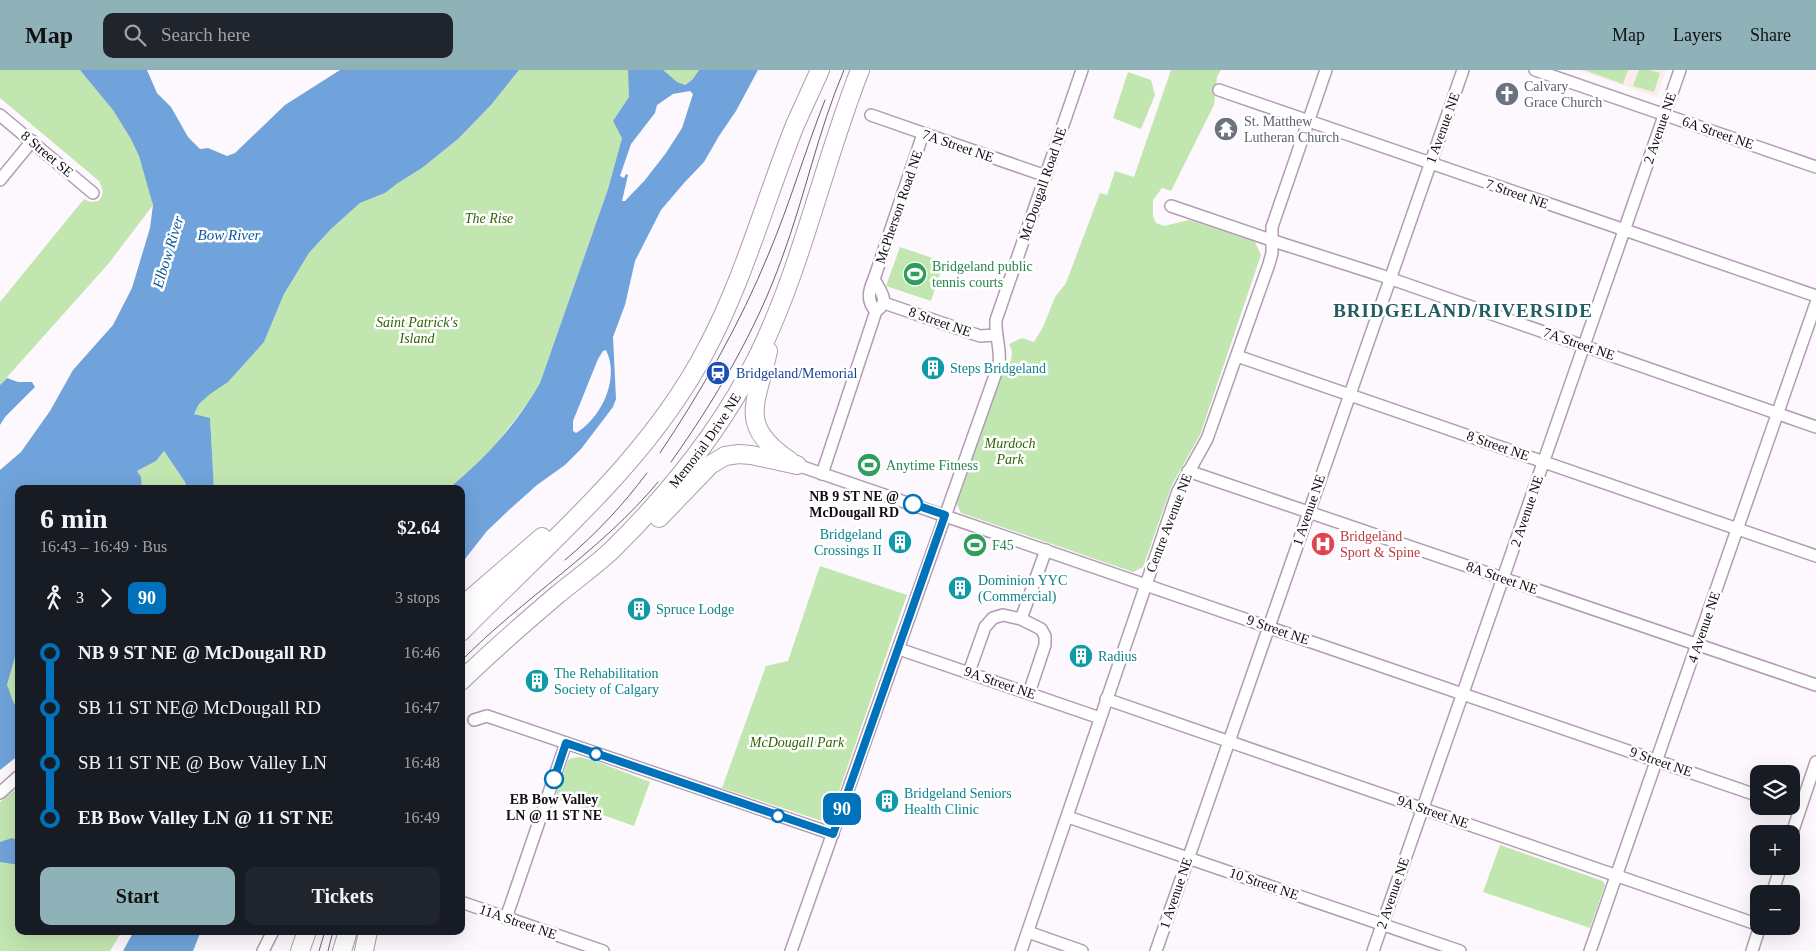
<!DOCTYPE html>
<meta charset="utf-8">
<style>
body{margin:0;font-family:Georgia,serif;background:#20242c;color:#f1f3f6;height:100vh;display:flex;flex-direction:column;font-size:19px;white-space:nowrap}
*{box-sizing:border-box;margin:0}
p{font-size:16px;color:#9ea1a6}
.icon{flex:none;width:28px;height:28px;fill:none;stroke:currentColor;stroke-width:2;stroke-linecap:round;stroke-linejoin:round}
.map{position:relative;flex:1;overflow:hidden}
.side{position:absolute;left:15px;top:415px;width:450px;height:450px;display:flex;flex-direction:column;background:#171b24;border-radius:10px;box-shadow:0 5px 20px #0002}
.side>*{flex:none}
.badge{padding:0 10px;border-radius:8px;font-size:18px;line-height:32px}
.controls{position:absolute;left:1750px;top:695px;display:grid;gap:10px}
.controls a{display:grid;place-items:center;width:50px;height:50px;border-radius:10px;background:#171b24;box-shadow:0 5px 20px #0002;font-size:25px}
.map>.badge{position:absolute;translate:-50% -50%;box-shadow:0 0 0 2px #fff}
.legs{display:flex;align-items:center;gap:8px;height:55px;padding:0 25px;font-size:16px}
.legs p{margin-inline-start:auto}
.overview{display:flex;align-items:center;justify-content:space-between;height:85px;padding:0 25px}
h1{font-size:28px;font-weight:700;line-height:38px}
.button{display:flex;gap:10px;margin-top:auto;padding:10px 25px}
.button a{flex:1;height:58px;border-radius:10px;background:#8eb2b7;color:#111;font-size:20px;font-weight:700;line-height:58px;text-align:center}
.button a+a{background:#20242c;color:#f1f3f6}
ul{padding:0 25px;list-style:none}
li{display:flex;align-items:center;gap:18px;height:55px;font-size:19px}
li i{display:grid;place-items:center;width:8px;height:100%;margin:0 6px;background:currentColor}
li i::after{content:'';width:12px;height:12px;margin:-6px;border:4px solid;border-radius:50%;background:#171b24}
li p{margin-inline-start:auto}
li:first-child i{background:linear-gradient(#0000 50%,currentColor 0)}
li:last-child i{background:linear-gradient(currentColor 50%,#0000 0)}
header{display:flex;align-items:center;gap:30px;box-sizing:border-box;height:70px;padding:0 25px;background:#8eb2b7;color:#111}
header strong{font-size:24px}
nav{display:flex;gap:28px;margin-inline-start:auto;font-size:18px}
.search{width:350px;height:45px;background:#20242c;display:flex;align-items:center;gap:12px;box-sizing:border-box;padding:0 18px;border-radius:10px;color:#9ea1a6;font-size:19px}
.map>svg:first-child{display:block}
.education{fill:#fcecec}
.green{fill:#c2e6b0}
.water{fill:#70a3db;fill-rule:evenodd}
.lines{fill:none;stroke-linecap:round;stroke-linejoin:round}
.minor-casing{stroke:#b19cb3;stroke-width:14}
.highway-casing{stroke:#b19cb3;stroke-width:20}
.minor{stroke:#fff;stroke-width:11}
.highway{stroke:#fff;stroke-width:18}
.tram{stroke:#69636a;stroke-width:1}
.line-1-casing{stroke:#fff;stroke-width:11}
.line-1{stroke:#0072bc;stroke-width:8}
.stop-1-dot{fill:#fff;stroke:#0072bc;stroke-width:2.5}
.labels{text-anchor:middle;dominant-baseline:central;stroke-width:5;stroke-linejoin:round;paint-order:stroke}
.worship-label{font-size:14px;fill:#5b616d;stroke:#fff;text-anchor:start}
.street-label{font-size:14px;fill:#120b13;stroke:#fff}
.park-label{font-size:14px;font-style:italic;fill:#326404;stroke:#fff}
.leisure-label{font-size:14px;fill:#27864d;stroke:#fff;text-anchor:start}
.culture-label{font-size:14px;fill:#0d838f;stroke:#fff;text-anchor:start}
.transit-label{font-size:14px;fill:#164399;stroke:#fff;text-anchor:start}
.stop-label{font-size:14px;font-weight:bold;fill:#120b13;stroke:#fff;text-anchor:end}
.health-label{font-size:14px;fill:#be3a42;stroke:#fff;text-anchor:start}
.water-label{font-size:15px;font-style:italic;fill:#0a579b;stroke:#fff}
.district-label{font-size:19px;font-weight:bold;letter-spacing:1px;fill:#235c63;stroke:#fff}
</style>
<header>
<strong>Map</strong>
<div class="search"><svg class="icon" aria-label="search" viewBox="0 0 24 24"><circle cx="10" cy="10" r="6"/><path d="M15 15l6 6"/></svg>Search here</div>
<nav><a>Map</a><a>Layers</a><a>Share</a></nav>
</header>
<div class="map">
<svg width="1816" height="881" viewBox="0 0 1816 881">
<rect width="100%" height="100%" fill="#fdf8fd"/>
<!-- education -->
<path class="education" d="M1578,0h88l-9,27z"/>
<!-- green -->
<g class="green">
<path d="M0,0h80c23,25 47,54 59,86 6,16 10,33 14,49l-44,58 -109,122v-83l84,-103 6,3 8,-1c7,-6 5,-12 1,-20l-99,-83z"/>
<path d="M519,0h180l-7,10 -47,30 -23,28 -14,51 -68,194 -9,16 -39,50 -22,22 -22,18h-234l-4,-70 -16,-5 5,-10 65,-62 20,-48 25,-41 22,-24 29,-26 25,-10 13,-10 24,-15 36,-29 33,-34z"/>
<path d="M1171,0h50l-4,7 -3,28 -43,86 -9,-3 -9,12v16l3,7 8,3 25,-6 66,22 6,13 -61,180 -28,50 -29,82 -10,5 -172,-59 -4,-8 1,-7 47,-134h4c4,-8 4,-13 0,-20l13,-6 12,4 9,-15 12,-30 11,-14 34,-90 7,2 8,-24 19,6z"/>
<path d="M1584,0h44l-5,14z"/>
<path d="M1639,0h11l10,3 -6,19 -21,-6z"/>
<path d="M1128,2l23,8 4,15 -14,34 -28,-11z"/>
<path d="M900,177l44,15 -13,39 -45,-15z"/>
<path d="M164,381l21,31 2,7h-45v-4l-5,-14 19,-10z"/>
<path d="M820,496l87,29 -79,228 -106,-35 44,-122 22,-5z"/>
<path d="M19,573v66c-7,-5 -8,-16 -12,-24z"/>
<path d="M580,687l18,5 52,20 -16,44 -79,-28 13,-38 4,-2z"/>
<path d="M19,717v144h103l-12,20h-110v-149z"/>
<path d="M1500,775l103,36 2,4 -15,43 -107,-36z"/>
</g>
<!-- water -->
<g class="water">
<path d="M80,0h67l10,23 14,14 17,30 12,12 8,-1 19,8 8,-3 50,-48 55,-35h179l-28,35 -33,34 -36,29 -24,15 -13,10 -25,10 -29,26 -22,24 -25,41 -20,48 -36,40 -18,12 -11,10 -5,10 16,4 4,71h-27l-2,-7 -21,-31 -8,10 -19,10 4,6 1,12h-123v154l-12,42c4,8 5,19 12,24v46l-19,15v-300l21,-18 29,-41 23,-41 40,-45 19,-37 18,-60 3,-23 -14,-49 -8,-17 -18,-29z"/>
<path d="M628,0h35l14,12 8,3 7,-5 7,-10h59l-22,41 -17,25 -15,26 -20,21 -23,27 -26,51 -10,44 -12,32 3,62 -3,8 -32,42 -16,16 -28,20 -28,25 -22,21 -26,33v-75h-13c36,-29 69,-65 92,-106l68,-194 14,-51 -9,-17 16,-24zM690,21l3,3 -11,34 -16,25 -21,27 -20,21h-3l6,-26 -2,-1 -2,4 -4,-2 11,-32 24,-31 2,-8 16,-11zM606,280c14,28 -4,67 -30,83l-3,-2v-10l25,-62 5,-8z"/>
<path d="M7,308l11,4h14l3,5 -30,30 -5,8v-40z"/>
<path d="M12,768l7,3v24l-19,-3v-20z"/>
<path d="M134,861h67l-8,20h-70z"/>
</g>
<g class="lines">
<!-- minor casing -->
<g class="minor-casing">
<g id="minor">
<path d="M1535,0l281,97"/>
<path d="M1219,20l597,206"/>
<path d="M0,45l93,78"/>
<path d="M871,45l175,61"/>
<path d="M0,110l32,-39"/>
<path d="M1171,136l112,38 97,31 436,152"/>
<path d="M884,233l96,33 16,-1"/>
<path d="M876,241c-10,-10 -7,-21 -2,-32l49,-145"/>
<path d="M1237,286l579,200"/>
<path d="M797,395l962,331"/>
<path d="M1188,401l628,214"/>
<path d="M822,404l54,-163c15,-9 4,-20 -2,-32"/>
<path d="M1021,549l25,-69"/>
<path d="M899,579l201,69"/>
<path d="M969,602l16,-45 8,-9 10,-3 18,4 20,10 4,7v9l-16,48"/>
<path d="M1106,629l653,226"/>
<path d="M474,650l13,-4 346,118"/>
<path d="M0,723l19,-17"/>
<path d="M1068,747l392,134"/>
<path d="M1791,766l25,-74"/>
<path d="M1772,824l9,-28"/>
<path d="M461,832l142,49"/>
<path d="M506,848l60,-175"/>
<path d="M1028,862l54,19"/>
<path d="M263,881l10,-20"/>
<path d="M791,881l208,-587c2,-15 -4,-29 -3,-44l86,-250"/>
<path d="M1021,881l157,-460 29,-52 62,-175 3,-11v-26l54,-157"/>
<path d="M1156,881l307,-881"/>
<path d="M1373,881l307,-881"/>
<path d="M1590,881l226,-648"/>
<path d="M1752,881l8,-25"/>
</g>
</g>
<!-- highway casing -->
<g class="highway-casing">
<g id="highway">
<path d="M768,281c-11,52 -32,74 22,110"/>
<path d="M659,448l51,-53 15,-9 14,-2 12,1 46,10"/>
<path d="M461,537l81,-70"/>
<path d="M461,562c87,-89 187,-171 245,-282 38,-71 59,-150 89,-225 8,-18 17,-37 25,-55"/>
<path id="s1" d="M461,611c31,-30 63,-58 96,-86 18,-15 38,-29 55,-45 58,-57 111,-123 147,-196 44,-91 64,-190 101,-284"/>
<path d="M300,881l7,-20"/>
<path d="M342,881l6,-20"/>
<path d="M364,881l4,-20"/>
</g>
</g>
<!-- minor -->
<use href="#minor" class="minor"/>
<!-- highway -->
<use href="#highway" class="highway"/>
<!-- tram -->
<g class="tram">
<path d="M660,383c42,-63 80,-129 109,-200 21,-50 36,-102 56,-153"/>
<path d="M671,392c44,-62 85,-131 111,-204 23,-62 36,-127 62,-188"/>
<path d="M565,490c31,-26 58,-55 82,-87"/>
<path d="M461,591c62,-63 140,-110 197,-179"/>
<path d="M319,881l6,-20"/>
<path d="M328,881l5,-20"/>
</g>
</g>
<g class="lines">
<!-- line-1 casing -->
<g class="line-1-casing">
<path id="line-1" d="M554,709l12,-36 267,91 112,-319 -32,-11"/>
</g>
<!-- line-1 -->
<use href="#line-1" class="line-1"/>
</g>
<!-- icons -->
<defs>
<g id="church-disc" transform="scale(1.25)"><circle r="9.5" fill="#6b7280" stroke="#fff"/><path d="M-1.2-6h2.4v3.5h3.3v2.4h-3.3V6h-2.4V-.1h-3.3v-2.4h3.3Z" fill="#fff"/></g>
<g id="temple-disc" transform="scale(1.25)"><circle r="9.5" fill="#6b7280" stroke="#fff"/><path d="M0-6L5-2H3V0L6.5 2.5H4V6H1.5V3h-3V6H-4V2.5H-6.5L-3 0V-2H-5Z" fill="#fff"/></g>
<g id="stadium-disc" transform="scale(1.25)"><circle r="9.5" fill="#2e9e5b" stroke="#fff"/><path d="M0-5a6.5 5 0 1 0 0 10a6.5 5 0 1 0 0-10ZM-3.5-1.8h7v3.6h-7Z" fill="#fff"/></g>
<g id="building-disc" transform="scale(1.25)"><circle r="9.5" fill="#0f9aa8" stroke="#fff"/><path d="M-4-6H4V6H1V3H-1V6H-4ZM-2.5-4.3h1.7v1.8h-1.7ZM.8-4.3h1.7v1.8H.8ZM-2.5-1h1.7V.8h-1.7ZM.8-1h1.7V.8H.8Z" fill="#fff"/></g>
<g id="station-disc" transform="scale(1.25)"><circle r="9.5" fill="#1a4fb4" stroke="#fff"/><path d="M-3-6H3Q5-6 5-4V2Q5 4 3 4L4.5 6H3L1.5 4h-3L-3 6H-4.5L-3 4Q-5 4-5 2V-4Q-5-6-3-6ZM-3.5-4v3h7v-3ZM-3.5 1v1.5H-2V1ZM2 1v1.5H3.5V1Z" fill="#fff"/></g>
<g id="hospital-disc" transform="scale(1.25)"><circle r="9.5" fill="#e0444e" stroke="#fff"/><path d="M-5-5h3v3.5h4V-5h3V5h-3V1.5h-4V5h-3Z" fill="#fff"/></g>
</defs>
<g fill-rule="evenodd">
<use href="#church-disc" x="1507" y="24"/>
<use href="#temple-disc" x="1226" y="59"/>
<use href="#stadium-disc" x="915" y="204"/>
<use href="#building-disc" x="933" y="298"/>
<use href="#station-disc" x="718" y="303"/>
<use href="#stadium-disc" x="869" y="395"/>
<use href="#building-disc" x="900" y="472"/>
<use href="#hospital-disc" x="1323" y="474"/>
<use href="#stadium-disc" x="975" y="475"/>
<use href="#building-disc" x="960" y="518"/>
<use href="#building-disc" x="639" y="539"/>
<use href="#building-disc" x="1081" y="586"/>
<use href="#building-disc" x="537" y="611"/>
<use href="#building-disc" x="887" y="731"/>
</g>
<!-- markers -->
<g class="stop-1-dot">
<circle cx="913" cy="434" r="9"/>
<circle cx="596" cy="684" r="6"/>
<circle cx="554" cy="709" r="9"/>
<circle cx="778" cy="746" r="6"/>
</g>
<g class="labels">
<!-- worship labels -->
<g class="worship-label">
<text x="1524" y="16">Calvary<tspan x="1524" dy="16">Grace Church</tspan></text>
<text x="1244" y="51">St. Matthew<tspan x="1244" dy="16">Lutheran Church</tspan></text>
</g>
<!-- street labels -->
<g class="street-label">
<text transform="translate(1443 58) rotate(-70)">1 Avenue NE</text>
<text transform="translate(1660 58) rotate(-71)">2 Avenue NE</text>
<text transform="translate(1718 63) rotate(19)">6A Street NE</text>
<text transform="translate(958 76) rotate(19)">7A Street NE</text>
<text transform="translate(47 84) rotate(40)">8 Street SE</text>
<text transform="translate(1043 114) rotate(-71)">McDougall Road NE</text>
<text transform="translate(1517 124) rotate(19)">7 Street NE</text>
<text transform="translate(899 137) rotate(-71)">McPherson Road NE</text>
<text transform="translate(940 252) rotate(19)">8 Street NE</text>
<text transform="translate(1579 274) rotate(19)">7A Street NE</text>
<text stroke="none"><textPath href="#s1" startOffset="344">Memorial Drive NE</textPath></text>
<text transform="translate(1498 376) rotate(19)">8 Street NE</text>
<text transform="translate(1309 440) rotate(-71)">1 Avenue NE</text>
<text transform="translate(1527 441) rotate(-71)">2 Avenue NE</text>
<text transform="translate(1169 453) rotate(-69)">Centre Avenue NE</text>
<text transform="translate(1502 508) rotate(19)">8A Street NE</text>
<text transform="translate(1704 557) rotate(-71)">4 Avenue NE</text>
<text transform="translate(1278 560) rotate(19)">9 Street NE</text>
<text transform="translate(1000 613) rotate(19)">9A Street NE</text>
<text transform="translate(1661 692) rotate(19)">9 Street NE</text>
<text transform="translate(1433 742) rotate(19)">9A Street NE</text>
<text transform="translate(1264 814) rotate(19)">10 Street NE</text>
<text transform="translate(1176 823) rotate(-71)">1 Avenue NE</text>
<text transform="translate(1393 823) rotate(-71)">2 Avenue NE</text>
<text transform="translate(518 852) rotate(19)">11A Street NE</text>
</g>
<!-- park labels -->
<g class="park-label">
<text x="489" y="148">The Rise</text>
<text x="417" y="252">Saint Patrick's<tspan x="417" dy="16">Island</tspan></text>
<text x="1010" y="373">Murdoch<tspan x="1010" dy="16">Park</tspan></text>
<text x="797" y="672">McDougall Park</text>
</g>
<!-- leisure labels -->
<g class="leisure-label">
<text x="932" y="196">Bridgeland public<tspan x="932" dy="16">tennis courts</tspan></text>
<text x="886" y="395">Anytime Fitness</text>
<text x="992" y="475">F45</text>
</g>
<!-- culture labels -->
<g class="culture-label">
<text x="950" y="298">Steps Bridgeland</text>
<text x="882" y="464" text-anchor="end">Bridgeland<tspan x="882" dy="16">Crossings II</tspan></text>
<text x="978" y="510">Dominion YYC<tspan x="978" dy="16">(Commercial)</tspan></text>
<text x="656" y="539">Spruce Lodge</text>
<text x="1098" y="586">Radius</text>
<text x="554" y="603">The Rehabilitation<tspan x="554" dy="16">Society of Calgary</tspan></text>
<text x="904" y="723">Bridgeland Seniors<tspan x="904" dy="16">Health Clinic</tspan></text>
</g>
<!-- transit labels -->
<g class="transit-label">
<text x="736" y="303">Bridgeland/Memorial</text>
</g>
<!-- stop labels -->
<g class="stop-label">
<text x="899" y="426">NB 9 ST NE @<tspan x="899" dy="16">McDougall RD</tspan></text>
<text x="554" y="729" text-anchor="middle">EB Bow Valley<tspan x="554" dy="16">LN @ 11 ST NE</tspan></text>
</g>
<!-- health labels -->
<g class="health-label">
<text x="1340" y="466">Bridgeland<tspan x="1340" dy="16">Sport &amp; Spine</tspan></text>
</g>
<!-- water labels -->
<g class="water-label">
<text x="229" y="165">Bow River</text>
<text transform="translate(168 182) rotate(-73)">Elbow River</text>
</g>
<!-- district labels -->
<g class="district-label">
<text x="1463" y="240">BRIDGELAND/RIVERSIDE</text>
</g>
</g>
</svg>
<div class="controls">
<a><svg class="icon" aria-label="layers" viewBox="0 0 24 24"><path d="M12 4l9 5-9 5-9-5zM3 14l9 5 9-5"/></svg></a>
<a>+</a>
<a>−</a>
</div>
<b class="badge" style="left:842px;top:739px;background:#0072bc;color:#fff">90</b>
<section class="side">
<div class="overview"><div><h1>6 min</h1><p>16:43 – 16:49 · Bus</p></div><b>$2.64</b></div>
<div class="legs"><svg class="icon" aria-label="walk" viewBox="0 0 24 24"><circle cx="13" cy="4" r="2"/><path d="M13 8l-2 6 4 7M11 14l-3 7M7 12l3-4h3l4 4"/></svg>3<svg class="icon" aria-label="forward" viewBox="0 0 24 24"><path d="M9 5l7 7-7 7"/></svg><b class="badge" style="background:#0072bc;color:#fff">90</b><p>3 stops</p></div>
<ul>
<li><i style="color:#0072bc"></i><b>NB 9 ST NE @ McDougall RD</b><p>16:46</p></li>
<li><i style="color:#0072bc"></i><span>SB 11 ST NE@ McDougall RD</span><p>16:47</p></li>
<li><i style="color:#0072bc"></i><span>SB 11 ST NE @ Bow Valley LN</span><p>16:48</p></li>
<li><i style="color:#0072bc"></i><b>EB Bow Valley LN @ 11 ST NE</b><p>16:49</p></li>
</ul>
<div class="button"><a>Start</a><a>Tickets</a></div>
</section>
</div>
